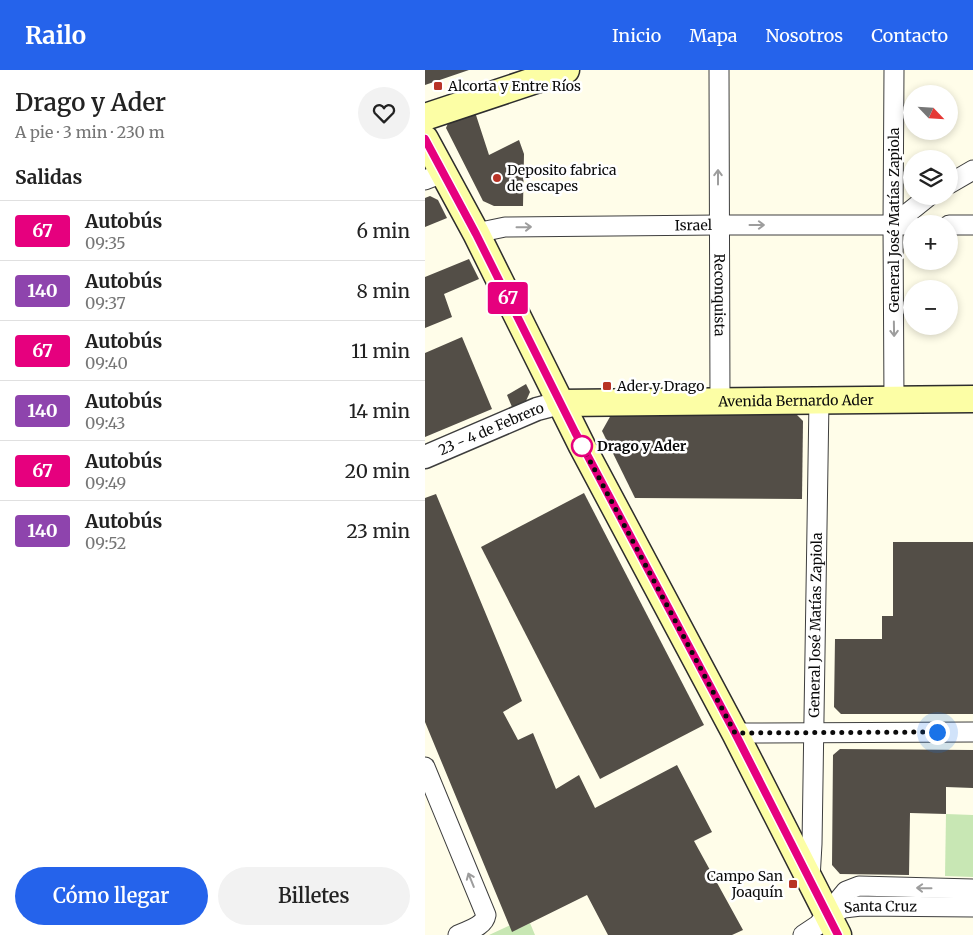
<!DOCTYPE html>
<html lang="es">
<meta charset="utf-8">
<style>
body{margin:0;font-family:Merriweather,serif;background:#f2f2f2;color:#222;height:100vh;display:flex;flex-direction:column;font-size:19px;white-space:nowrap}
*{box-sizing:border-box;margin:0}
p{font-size:16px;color:#767676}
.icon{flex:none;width:28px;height:28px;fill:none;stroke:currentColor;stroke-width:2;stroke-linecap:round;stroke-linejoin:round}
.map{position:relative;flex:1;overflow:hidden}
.drawer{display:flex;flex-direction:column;background:#fff;width:425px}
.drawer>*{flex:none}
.badge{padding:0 10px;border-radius:4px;font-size:18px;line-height:32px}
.needle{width:32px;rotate:115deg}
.tools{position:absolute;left:478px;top:15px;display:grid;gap:10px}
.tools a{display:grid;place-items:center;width:55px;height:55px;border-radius:50%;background:#fff;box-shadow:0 2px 8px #0003;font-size:25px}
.you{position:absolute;width:25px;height:25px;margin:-12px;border:4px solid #fff;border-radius:50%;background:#1a73e8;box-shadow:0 0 0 8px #1a73e833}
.map>.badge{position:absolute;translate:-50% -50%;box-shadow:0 0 0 2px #fff}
h2{padding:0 15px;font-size:19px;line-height:45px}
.round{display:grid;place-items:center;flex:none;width:52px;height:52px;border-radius:26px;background:#f2f2f2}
.headline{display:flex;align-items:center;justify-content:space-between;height:85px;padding:0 15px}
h1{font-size:24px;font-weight:600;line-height:38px}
.action{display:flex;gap:10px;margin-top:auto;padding:10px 15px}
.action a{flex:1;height:58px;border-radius:30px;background:#2563eb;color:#fff;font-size:20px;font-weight:600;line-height:58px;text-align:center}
.action a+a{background:#f2f2f2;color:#222}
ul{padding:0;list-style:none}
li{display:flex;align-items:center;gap:15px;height:60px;padding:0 15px;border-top:1px solid #e0e0e0}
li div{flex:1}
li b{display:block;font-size:19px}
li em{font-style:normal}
li .badge{min-width:55px;font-weight:700;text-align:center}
header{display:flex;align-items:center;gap:30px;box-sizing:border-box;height:70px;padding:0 25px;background:#2563eb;color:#fff}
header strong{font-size:24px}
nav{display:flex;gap:28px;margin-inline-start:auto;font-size:18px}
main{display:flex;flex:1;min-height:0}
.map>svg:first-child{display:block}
.green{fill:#c8e7b4}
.building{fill:#534e47}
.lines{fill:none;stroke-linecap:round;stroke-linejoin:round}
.minor-casing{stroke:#3e3e3e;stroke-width:21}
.tertiary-casing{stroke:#3e3e3e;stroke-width:25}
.secondary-casing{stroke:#2d2d2d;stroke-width:29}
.minor{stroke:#fff;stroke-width:19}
.tertiary{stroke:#fff;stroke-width:22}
.secondary{stroke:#fcfea5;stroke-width:26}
.oneway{stroke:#9d9d9d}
.line-casing{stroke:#fff;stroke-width:11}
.line{stroke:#e6007e;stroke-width:8}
.walk{stroke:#0b0b0b;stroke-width:5;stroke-dasharray:0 9}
.poi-dot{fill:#b83326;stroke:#fff;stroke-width:2}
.stop-dot{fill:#fff;stroke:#e6007e;stroke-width:2.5}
.labels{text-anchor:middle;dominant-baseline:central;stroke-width:5;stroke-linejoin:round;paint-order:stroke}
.poi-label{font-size:14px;fill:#0b0b0b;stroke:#fff;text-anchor:start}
.street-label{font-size:14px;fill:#0b0b0b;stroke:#fff}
.stop-label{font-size:14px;font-weight:bold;fill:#0b0b0b;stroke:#fff;text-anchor:start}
</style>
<header>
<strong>Railo</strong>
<nav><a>Inicio</a><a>Mapa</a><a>Nosotros</a><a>Contacto</a></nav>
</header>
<main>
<section class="drawer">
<div class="headline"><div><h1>Drago y Ader</h1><p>A pie · 3 min · 230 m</p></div><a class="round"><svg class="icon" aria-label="heart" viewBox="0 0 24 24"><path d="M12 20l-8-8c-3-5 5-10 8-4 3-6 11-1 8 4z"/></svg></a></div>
<h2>Salidas</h2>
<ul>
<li><span class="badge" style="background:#e6007e;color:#fff">67</span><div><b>Autobús</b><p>09:35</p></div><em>6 min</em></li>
<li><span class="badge" style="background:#8e44ad;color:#fff">140</span><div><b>Autobús</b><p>09:37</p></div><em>8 min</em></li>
<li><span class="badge" style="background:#e6007e;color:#fff">67</span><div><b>Autobús</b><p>09:40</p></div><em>11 min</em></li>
<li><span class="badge" style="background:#8e44ad;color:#fff">140</span><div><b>Autobús</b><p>09:43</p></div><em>14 min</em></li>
<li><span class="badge" style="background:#e6007e;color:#fff">67</span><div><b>Autobús</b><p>09:49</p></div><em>20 min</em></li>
<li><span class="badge" style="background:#8e44ad;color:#fff">140</span><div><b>Autobús</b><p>09:52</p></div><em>23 min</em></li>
</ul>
<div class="action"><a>Cómo llegar</a><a>Billetes</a></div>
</section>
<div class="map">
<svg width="548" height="865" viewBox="0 0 548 865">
<rect width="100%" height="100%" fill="#fffde9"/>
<!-- green -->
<g class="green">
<path d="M521,744l27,1v62l-28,-1z"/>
<path d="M90,853l3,6 12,-6 5,12h-46z"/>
</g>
<!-- building -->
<g class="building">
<path d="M0,0h44l-44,15z"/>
<path d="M50,42l14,43 30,-15 5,14 -1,52h-29l-11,-5 -37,-73 3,-7z"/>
<path d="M5,126l8,4 9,18 -22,9v-29z"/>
<path d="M44,189l10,20 -35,15 8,23 -27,11v-51z"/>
<path d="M37,267l30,72 -67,28v-84z"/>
<path d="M101,314l4,8 -4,9 -14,6 -5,-12z"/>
<path d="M186,345h186l6,6 -1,78 -167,-1 -33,-67z"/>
<path d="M159,423l120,232 -104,54 -119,-232z"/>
<path d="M11,424l86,207 -19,11 15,28 15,-7 23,56 23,-14 16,33 82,-43 35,67 -18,9 49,89 -11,5h-124l-21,-40 -75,37 -87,-210v-224z"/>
<path d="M468,472h80v172h-132l-7,-7 1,-68h47v-23h11z"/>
<path d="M415,679l133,1v38l-27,-1v27l-36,-1 -1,62 -69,-1 -8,-9 1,-110z"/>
</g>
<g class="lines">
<!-- minor casing -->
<g class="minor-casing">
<g id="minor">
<path id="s1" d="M294,0l1,331"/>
<path d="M469,0l-1,155 1,175"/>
<path d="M0,110l18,-7"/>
<path d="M524,114l24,-14"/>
<path d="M468,155l36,-29"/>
<path d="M524,155h24"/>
<path id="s2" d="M51,163l29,-6 213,-2h193"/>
<path d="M310,663l238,-1"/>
<path d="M0,697l61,148c-2,12 -18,15 -28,20"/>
<path id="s3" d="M385,809l2,-35 7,-444"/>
<path id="s4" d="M403,845l16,-7 17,-2 112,1"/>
<path d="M378,865l15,-10 28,-34 13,-5 114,3"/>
</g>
</g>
<!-- tertiary casing -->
<g class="tertiary-casing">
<g id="tertiary">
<path id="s5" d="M0,387l112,-48 23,-6"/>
</g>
</g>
<!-- secondary casing -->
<g class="secondary-casing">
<g id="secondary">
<path d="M0,47l141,-47"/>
<path d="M0,69l51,94 106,213 153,287 103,202"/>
<path id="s6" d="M135,333l413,-4"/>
</g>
</g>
<!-- minor -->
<use href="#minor" class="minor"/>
<!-- tertiary -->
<use href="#tertiary" class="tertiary"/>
<!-- secondary -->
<use href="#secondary" class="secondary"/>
</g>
<!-- one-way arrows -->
<defs><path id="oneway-shaft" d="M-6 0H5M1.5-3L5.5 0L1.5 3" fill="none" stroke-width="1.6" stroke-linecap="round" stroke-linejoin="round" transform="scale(1.25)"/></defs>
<g class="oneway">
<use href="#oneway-shaft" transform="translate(293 107) rotate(-90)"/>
<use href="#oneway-shaft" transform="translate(332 155)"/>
<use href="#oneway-shaft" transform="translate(99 157) rotate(-1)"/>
<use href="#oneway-shaft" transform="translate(469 259) rotate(89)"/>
<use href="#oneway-shaft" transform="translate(46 810) rotate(-112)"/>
<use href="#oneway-shaft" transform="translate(499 818) rotate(-179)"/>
</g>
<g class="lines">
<!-- line casing -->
<g class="line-casing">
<path id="line" d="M0,69l51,95 99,198 160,301 103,202"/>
</g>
<!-- line -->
<use href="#line" class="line"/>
<!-- walk -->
<path class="walk" d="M157,376l153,287 202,-1"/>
</g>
<!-- markers -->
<g class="poi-dot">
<rect x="8" y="11" width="10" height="10" rx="2.5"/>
<circle cx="72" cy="108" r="5"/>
<rect x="177" y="311" width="10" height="10" rx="2.5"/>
<rect x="363" y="809" width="10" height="10" rx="2.5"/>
</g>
<circle class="stop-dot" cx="157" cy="376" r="10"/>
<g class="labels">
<!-- poi labels -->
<g class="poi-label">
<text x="23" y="16">Alcorta y Entre Ríos</text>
<text x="82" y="100">Deposito fabrica<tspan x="82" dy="16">de escapes</tspan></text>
<text x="192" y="316">Ader y Drago</text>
<text x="358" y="806" text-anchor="end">Campo San<tspan x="358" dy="16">Joaquín</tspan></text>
</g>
<!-- street labels -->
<g class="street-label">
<text transform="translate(469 150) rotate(-90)">General José Matías Zapiola</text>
<text stroke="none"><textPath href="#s2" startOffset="218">Israel</textPath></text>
<text stroke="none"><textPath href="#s1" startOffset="225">Reconquista</textPath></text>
<text stroke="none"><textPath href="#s6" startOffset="236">Avenida Bernardo Ader</textPath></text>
<text stroke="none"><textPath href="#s5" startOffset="72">23 - 4 de Febrero</textPath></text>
<text stroke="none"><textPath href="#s3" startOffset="254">General José Matías Zapiola</textPath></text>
<text stroke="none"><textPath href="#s4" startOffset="54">Santa Cruz</textPath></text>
</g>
<!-- stop labels -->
<g class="stop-label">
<text x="172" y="376">Drago y Ader</text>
</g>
</g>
</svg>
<div class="tools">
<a><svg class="needle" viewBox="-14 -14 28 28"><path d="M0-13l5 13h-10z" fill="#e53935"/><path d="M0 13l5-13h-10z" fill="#767676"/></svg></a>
<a><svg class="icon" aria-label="layers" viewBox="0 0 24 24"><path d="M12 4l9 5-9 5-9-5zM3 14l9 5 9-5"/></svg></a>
<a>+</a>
<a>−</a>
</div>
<div class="you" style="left:512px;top:662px"></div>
<b class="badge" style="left:83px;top:228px;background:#e6007e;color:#fff">67</b>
</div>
</main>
